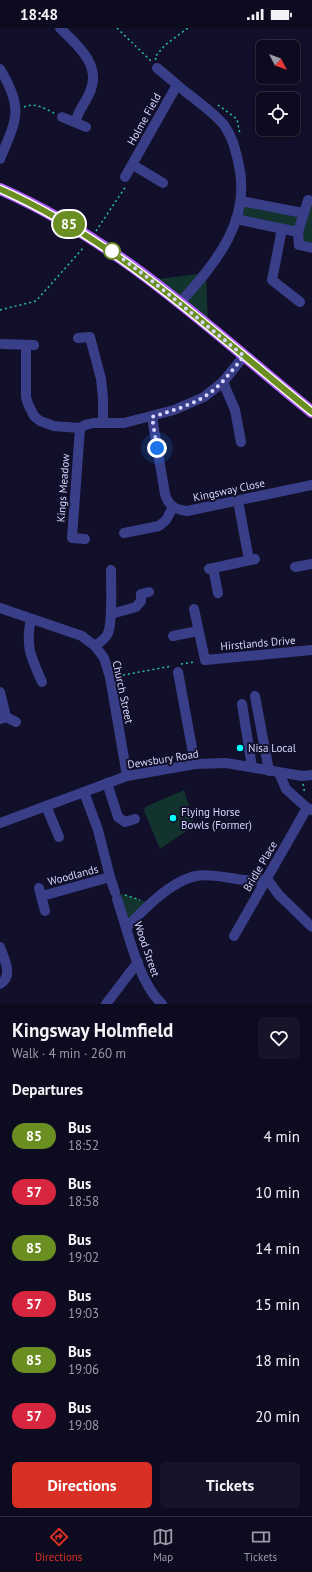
<!DOCTYPE html>
<meta charset="utf-8">
<style>
body{margin:0;font-family:"PT Sans",sans-serif;background:#161428;color:#f1f3f6;height:100vh;display:flex;flex-direction:column;font-size:15px;white-space:nowrap}
*{box-sizing:border-box;margin:0}
p{font-size:13px;color:#9a9ba4}
.icon{flex:none;width:22px;height:22px;fill:none;stroke:currentColor;stroke-width:2;stroke-linecap:round;stroke-linejoin:round}
.map{position:relative;height:976px;overflow:hidden}
.details{display:flex;flex-direction:column;background:#0d0b1f;flex:1}
.details>*{flex:none}
.badge{padding:0 8px;border-radius:13px;font-size:14px;line-height:26px}
.needle{width:26px;rotate:131deg}
.fabs{position:absolute;left:256px;top:12px;display:grid;gap:8px}
.fabs a{display:grid;place-items:center;width:44px;height:44px;border-radius:6px;background:#0d0b1f;box-shadow:0 2px 6px #0003,0 0 0 1px #2d2b3d;font-size:20px}
.you{position:absolute;width:20px;height:20px;margin:-10px;border:3px solid #fff;border-radius:50%;background:#1a73e8;box-shadow:0 0 0 6px #1a73e833}
.map>.badge{position:absolute;translate:-50% -50%;box-shadow:0 0 0 2px #fff}
h2{padding:0 12px;font-size:15px;line-height:36px}
.round{display:grid;place-items:center;flex:none;width:42px;height:42px;border-radius:6px;background:#161428}
.head{display:flex;align-items:center;justify-content:space-between;height:68px;padding:0 12px}
h1{font-size:19px;font-weight:800;line-height:30px}
.primary-button{display:flex;gap:8px;margin-top:auto;padding:8px 12px}
.primary-button a{flex:1;height:46px;border-radius:6px;background:#d93025;color:#fff;font-size:16px;font-weight:800;line-height:46px;text-align:center}
.primary-button a+a{background:#161428;color:#f1f3f6}
ul{padding:0;list-style:none}
li{display:flex;align-items:center;gap:12px;height:56px;padding:0 12px}
li div{flex:1}
li b{display:block;font-size:15px}
li em{font-style:normal}
li .badge{min-width:44px;font-weight:700;text-align:center}
.status{display:flex;justify-content:space-between;align-items:center;height:28px;padding:0 20px;background:#0d0b1f;direction:ltr}
.status svg{height:11px;fill:currentColor}
.menu{display:flex;justify-content:space-around;align-items:center;height:56px;border-top:1px solid #2d2b3d;background:#0d0b1f;font-size:11px;color:#9a9ba4}
.menu a{display:grid;justify-items:center;gap:2px}
.menu .selected{color:#d93025}
.map>svg:first-child{display:block}
.park{fill:#12332e}
.lines{fill:none;stroke-linecap:round;stroke-linejoin:round}
.path{stroke:#2bbfa6;stroke-width:1.5;stroke-dasharray:2 3;stroke-linecap:butt}
.minor{stroke:#393e89;stroke-width:10}
.major{stroke:#b25eff;stroke-width:12}
.line-casing{stroke:#fff;stroke-width:9}
.line{stroke:#6b8e23;stroke-width:6}
.walk{stroke:#d7d7ff;stroke-width:4;stroke-dasharray:0 7.2}
.stop-dot{fill:#fff;stroke:#6b8e23;stroke-width:2}
.poi-dot{fill:#03fffe;stroke:#110f29;stroke-width:1.5}
.labels{text-anchor:middle;dominant-baseline:central;stroke-width:4;stroke-linejoin:round;paint-order:stroke}
.street-label{font-size:11px;fill:#d7d7ff;stroke:#110f29}
.poi-label{font-size:11px;fill:#d7d7ff;stroke:#110f29;text-anchor:start}
</style>
<div class="status"><b>18:48</b><svg viewBox="0 0 49 12"><path d="M0 12V9h3v3zM5 12V6h3v6zM10 12V3h3v9zM15 12V0h3v12zM26 1h20v11H26zM47 4h2v5h-2z"/></svg></div>
<div class="map">
<svg width="312" height="976" viewBox="0 0 312 976">
<rect width="100%" height="100%" fill="#110f29"/>
<!-- park -->
<g class="park">
<path d="M241,173l62,12 9,-12v47l-13,-3 -1,-13 -62,-13z"/>
<path d="M206,245l2,52 -57,-45z"/>
<path d="M184,762l11,35 -35,24 -16,-38 1,-4z"/>
<path d="M115,864l36,11 -24,24z"/>
</g>
<g class="lines">
<!-- path -->
<g class="path">
<path d="M117,0l35,34"/>
<path d="M156,32l-1,-3 10,-12 23,-17"/>
<path d="M218,77l19,14 3,15"/>
<path d="M24,79c10,-5 20,1 30,6"/>
<path d="M96,203l30,-45"/>
<path d="M0,282l36,-9 48,-54"/>
<path d="M181,636l14,-2"/>
<path d="M118,648l54,-10"/>
<path d="M303,756l2,10"/>
<path d="M125,867l15,5"/>
</g>
<!-- minor -->
<g class="minor">
<path d="M60,0c18,18 43,38 29,66 -4,10 -12,17 -13,28"/>
<path d="M157,40c10,8 20,17 30,25 13,10 27,20 37,32 8,11 11,23 14,36 15,59 -22,101 -58,142"/>
<path d="M0,41c24,40 17,49 0,90"/>
<path d="M62,89l24,10"/>
<path d="M133,137l30,18"/>
<path d="M125,149l52,-92"/>
<path d="M241,173l62,12"/>
<path d="M312,173l-4,-1 -10,32 1,13 13,3"/>
<path d="M236,191l62,13"/>
<path d="M282,201l-10,51 28,22"/>
<path d="M78,310l12,-1 11,42 2,19v24"/>
<path d="M2,316l32,1"/>
<path d="M26,317v52l2,7 6,12 6,5 14,5 26,2 5,-3 8,-2h31l50,-13 30,-13 19,-15 21,-26"/>
<path d="M223,354l12,28 6,32"/>
<path d="M152,389l13,77c3,11 10,16 22,17l125,-26"/>
<path d="M80,400l-8,110 13,1"/>
<path d="M238,473l11,59"/>
<path d="M124,505l35,-7 7,-6 7,-13"/>
<path d="M295,539l17,-3"/>
<path d="M213,540l5,25"/>
<path d="M209,541l46,-10"/>
<path d="M0,580l82,28 13,10 9,12 6,19 17,99"/>
<path d="M194,581l11,51 107,-10"/>
<path d="M111,586l25,-7 5,-6v-7l8,-2"/>
<path d="M31,591c-6,28 0,38 11,63"/>
<path d="M173,608l25,-5"/>
<path d="M95,618c4,-3 9,-6 12,-11 6,-9 4,-52 4,-65"/>
<path d="M178,644l17,92"/>
<path d="M0,664l6,25"/>
<path d="M255,668l14,75"/>
<path d="M242,676l10,63"/>
<path d="M0,691l6,-2 10,5"/>
<path d="M279,745l7,16 21,19 5,2"/>
<path d="M107,755l11,34 7,5 10,-3"/>
<path d="M84,764l14,38 12,47 5,15"/>
<path d="M46,778l13,31"/>
<path d="M0,795l127,-47 68,-12 31,-1 76,13 10,-1"/>
<path d="M39,860l6,23"/>
<path d="M42,868l68,-19"/>
<path d="M117,871c11,32 21,83 45,105"/>
<path d="M127,899c17,-18 44,-46 69,-51 16,-3 34,3 49,4 7,1 15,0 22,-1l12,16 33,32"/>
<path d="M234,908l73,-128"/>
<path d="M0,919c4,12 14,29 0,37"/>
<path d="M106,976l32,-42"/>
</g>
<!-- major -->
<path class="major" d="M0,161c119,52 212,142 312,223"/>
</g>
<g class="lines">
<!-- line casing -->
<g class="line-casing">
<path id="line" d="M0,161c119,53 212,142 312,223"/>
</g>
<!-- line -->
<use href="#line" class="line"/>
<!-- walk -->
<path class="walk" d="M112,223l39,29 93,76c-9,11 -18,23 -29,33 -18,15 -41,21 -63,28l5,31"/>
</g>
<!-- markers -->
<circle class="stop-dot" cx="112" cy="223" r="8"/>
<g class="poi-dot">
<circle cx="240" cy="720" r="4"/>
<circle cx="173" cy="790" r="4"/>
</g>
<g class="labels">
<!-- street labels -->
<g class="street-label">
<text transform="translate(144 91) rotate(-61)">Holme Field</text>
<text transform="translate(63 460) rotate(-86)">Kings Meadow</text>
<text transform="translate(229 462) rotate(-12)">Kingsway Close</text>
<text transform="translate(258 615) rotate(-5)">Hirstlands Drive</text>
<text transform="translate(123 664) rotate(78)">Church Street</text>
<text transform="translate(163 731) rotate(-9)">Dewsbury Road</text>
<text transform="translate(260 838) rotate(-60)">Bridle Place</text>
<text transform="translate(73 847) rotate(-15)">Woodlands</text>
<text transform="translate(147 921) rotate(71)">Wood Street</text>
</g>
<!-- poi labels -->
<g class="poi-label">
<text x="248" y="720">Nisa Local</text>
<text x="181" y="784">Flying Horse<tspan x="181" dy="13">Bowls (Former)</tspan></text>
</g>
</g>
</svg>
<div class="fabs">
<a><svg class="needle" viewBox="-14 -14 28 28"><path d="M0-13l5 13h-10z" fill="#e53935"/><path d="M0 13l5-13h-10z" fill="#9a9ba4"/></svg></a>
<a><svg class="icon" aria-label="locate" viewBox="0 0 24 24"><circle cx="12" cy="12" r="6"/><path d="M12 2v4M12 18v4M2 12h4M18 12h4"/></svg></a>
</div>
<div class="you" style="left:157px;top:420px"></div>
<b class="badge" style="left:69px;top:196px;background:#6b8e23;color:#fff">85</b>
</div>
<section class="details">
<div class="head"><div><h1>Kingsway Holmfield</h1><p>Walk · 4 min · 260 m</p></div><a class="round"><svg class="icon" aria-label="heart" viewBox="0 0 24 24"><path d="M12 20l-8-8c-3-5 5-10 8-4 3-6 11-1 8 4z"/></svg></a></div>
<h2>Departures</h2>
<ul>
<li><span class="badge" style="background:#6b8e23;color:#fff">85</span><div><b>Bus</b><p>18:52</p></div><em>4 min</em></li>
<li><span class="badge" style="background:#d7263d;color:#fff">57</span><div><b>Bus</b><p>18:58</p></div><em>10 min</em></li>
<li><span class="badge" style="background:#6b8e23;color:#fff">85</span><div><b>Bus</b><p>19:02</p></div><em>14 min</em></li>
<li><span class="badge" style="background:#d7263d;color:#fff">57</span><div><b>Bus</b><p>19:03</p></div><em>15 min</em></li>
<li><span class="badge" style="background:#6b8e23;color:#fff">85</span><div><b>Bus</b><p>19:06</p></div><em>18 min</em></li>
<li><span class="badge" style="background:#d7263d;color:#fff">57</span><div><b>Bus</b><p>19:08</p></div><em>20 min</em></li>
</ul>
<div class="primary-button"><a>Directions</a><a>Tickets</a></div>
</section>
<nav class="menu">
<a class="selected"><svg class="icon" aria-label="directions" viewBox="0 0 24 24"><path d="M12 3l9 9-9 9-9-9zM9 14v-3h6M13 9l2 2-2 2"/></svg>Directions</a>
<a><svg class="icon" aria-label="map" viewBox="0 0 24 24"><path d="M3 6l6-2 6 2 6-2v14l-6 2-6-2-6 2zM9 4v14M15 6v14"/></svg>Map</a>
<a><svg class="icon" aria-label="tickets" viewBox="0 0 24 24"><path d="M3 7h18v10H3zM15 7v10"/></svg>Tickets</a>
</nav>
